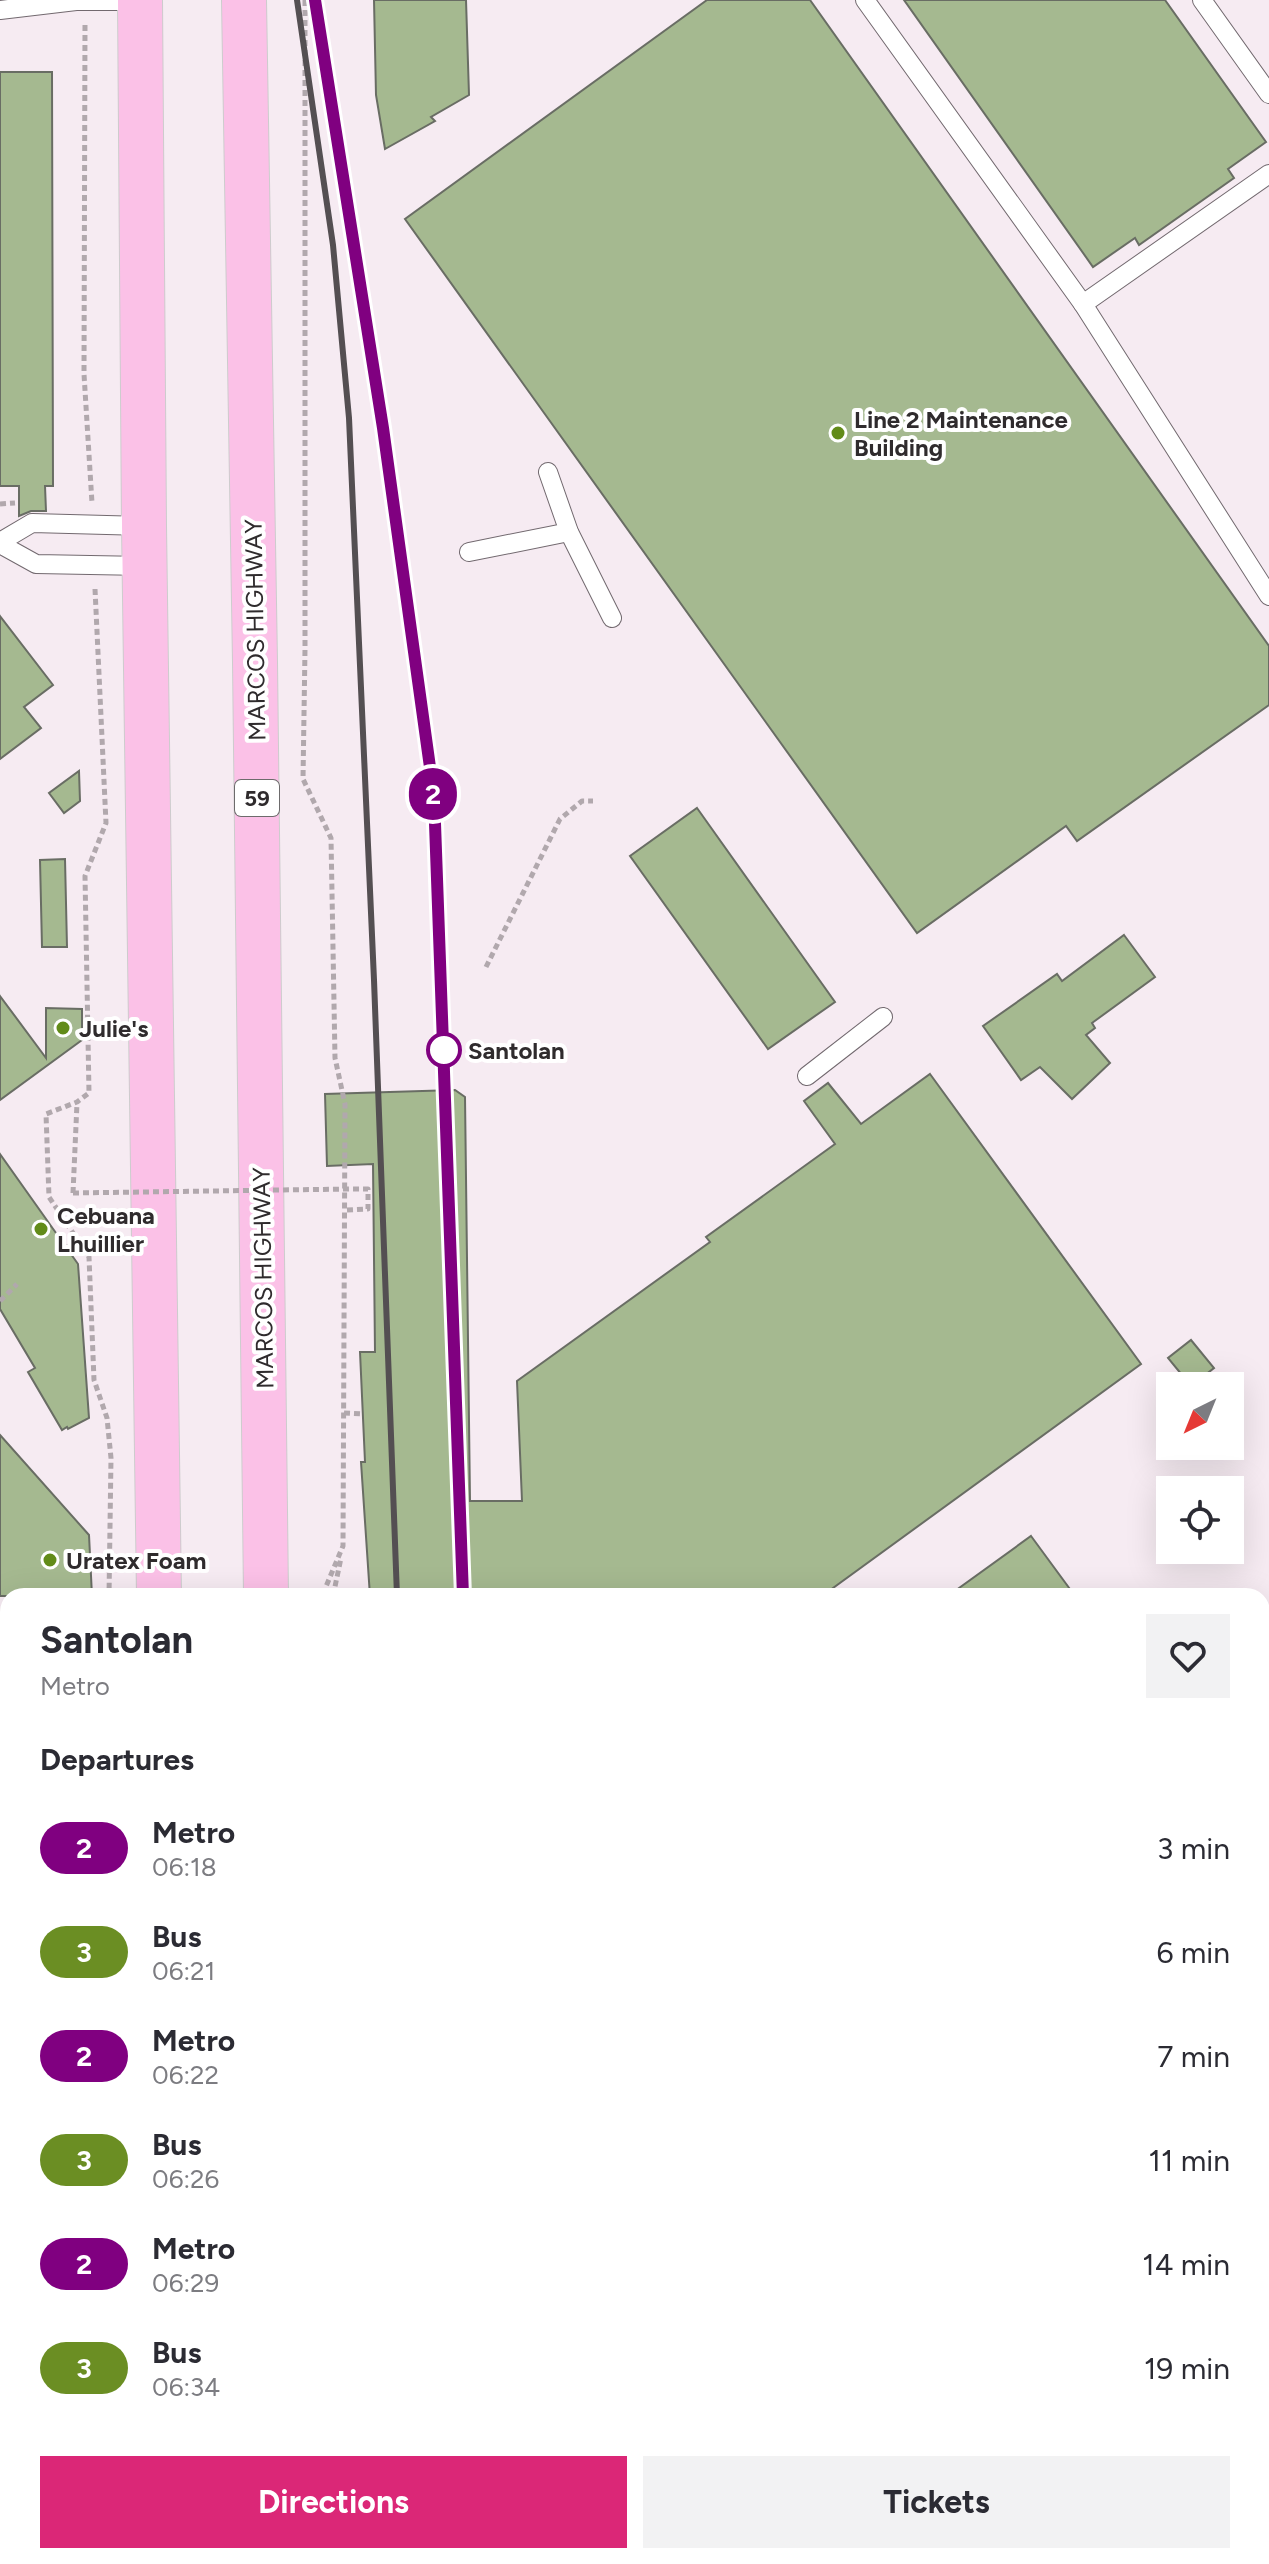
<!DOCTYPE html>
<style>
body{margin:0;font-family:Figtree,sans-serif;background:#f2f2f3;color:#2b2b33;height:100vh;display:flex;flex-direction:column;font-size:30px;white-space:nowrap}
*{box-sizing:border-box;margin:0}
p{font-size:26px;color:#7c7c81}
.icon{flex:none;width:44px;height:44px;fill:none;stroke:currentColor;stroke-width:2;stroke-linecap:round;stroke-linejoin:round}
.map{position:relative;flex:1;overflow:hidden}
.side{position:absolute;left:0px;top:1588px;width:1270px;height:976px;display:flex;flex-direction:column;background:#fff;border-radius:24px 24px 0 0;box-shadow:0 8px 32px #0002}
.side>*{flex:none}
.badge{padding:0 16px;border-radius:26px;font-size:28px;line-height:52px}
.needle{width:52px;rotate:223deg}
.controls{position:absolute;left:1156px;top:1372px;display:grid;gap:16px}
.controls a{display:grid;place-items:center;width:88px;height:88px;border-radius:0px;background:#fff;box-shadow:0 8px 32px #0002;font-size:40px}
.map>.badge{position:absolute;translate:-50% -50%;box-shadow:0 0 0 4px #fff}
h2{padding:0 40px;font-size:30px;line-height:72px}
.round{display:grid;place-items:center;flex:none;width:84px;height:84px;border-radius:0px;background:#f2f2f3}
.head{display:flex;align-items:center;justify-content:space-between;height:136px;padding:0 40px}
h1{font-size:38px;font-weight:700;line-height:60px}
.action{display:flex;gap:16px;margin-top:auto;padding:16px 40px}
.action a{flex:1;height:92px;border-radius:0px;background:#db2777;color:#fff;font-size:32px;font-weight:700;line-height:92px;text-align:center}
.action a+a{background:#f2f2f3;color:#2b2b33}
ul{padding:0;list-style:none}
li{display:flex;align-items:center;gap:24px;height:104px;padding:0 40px}
li div{flex:1}
li b{display:block;font-size:30px}
li em{font-style:normal}
li .badge{min-width:88px;font-weight:700;text-align:center}
.map>svg:first-child{display:block}
.building{fill:#a5b990;stroke:#696d64;stroke-width:2}
.lines{fill:none;stroke-linecap:round;stroke-linejoin:round}
.lane-casing{stroke:#72696f;stroke-width:20}
.street-casing{stroke:#72696f;stroke-width:40}
.secondary-casing{stroke:#72696f;stroke-width:46}
.primary-casing{stroke:#cdcccd;stroke-width:46}
.path{stroke:#b1a8ad;stroke-width:5;stroke-dasharray:6 4;stroke-linecap:butt}
.lane{stroke:#fff;stroke-width:18}
.street{stroke:#fff;stroke-width:38}
.secondary{stroke:#fff;stroke-width:44}
.primary{stroke:#fbc1e7;stroke-width:44}
.rail{stroke:#544f52;stroke-width:6}
.path-bridge{stroke:#b1a8ad;stroke-width:5;stroke-dasharray:6 4;stroke-linecap:butt}
.line-casing{stroke:#fff;stroke-width:18}
.line{stroke:#800080;stroke-width:12}
.poi-dot{fill:#628b19;stroke:#fff;stroke-width:3}
.stop-dot{fill:#fff;stroke:#800080;stroke-width:4}
.labels{text-anchor:middle;dominant-baseline:central;stroke-width:8;stroke-linejoin:round;paint-order:stroke}
.shield{fill:#fff;stroke:#6d6b6c;stroke-width:2}
.shield-label{font-size:22px;font-weight:bold;fill:#2f2b2d}
.poi-label{font-size:24px;font-weight:bold;fill:#2f2b2d;stroke:#fff;text-anchor:start}
.street-label{font-size:24px;fill:#2f2b2d;stroke:#fff}
.stop-label{font-size:24px;font-weight:bold;fill:#2f2b2d;stroke:#fff;text-anchor:start}
</style>
<div class="map">
<svg width="1269" height="2564" viewBox="0 0 1269 2564">
<rect width="100%" height="100%" fill="#f6ebf2"/>
<!-- building -->
<g class="building">
<path d="M374,0h92l3,95 -38,22 4,4 -50,28 -9,-54z"/>
<path d="M707,0h103l459,646v59l-192,136 -11,-15 -149,107 -512,-714z"/>
<path d="M904,0h261l101,142 -38,27 6,9 -95,67 -4,-7 -42,29z"/>
<path d="M0,72h52l1,414h-8l1,25h-15l-12,5v-30h-19z"/>
<path d="M0,616l53,69 -29,22 17,21 -41,31z"/>
<path d="M79,771l1,30 -16,12 -15,-20z"/>
<path d="M697,808l138,194 -67,47 -138,-193z"/>
<path d="M65,859l2,88h-25l-2,-87z"/>
<path d="M1124,935l31,42 -63,46 3,5 -9,7 24,28 -38,36 -32,-32 -19,13 -38,-54 74,-52 5,7z"/>
<path d="M0,996l46,62v-50l36,1v31l-82,60z"/>
<path d="M930,1074l211,290 -319,232h-452l-9,-134h4l-5,-110h15l-2,-188 -46,2 -2,-72 130,-4 10,7 5,404h52l-5,-120 193,-139 -4,-5 129,-93 -31,-43 24,-18 33,41z"/>
<path d="M0,1154l78,110 11,154 -21,11 -1,-2 -5,3 -34,-58 7,-4 -35,-59z"/>
<path d="M1191,1340l23,28 -23,18 -23,-28z"/>
<path d="M0,1435l89,100 3,61h-92z"/>
<path d="M1031,1536l44,60h-127z"/>
</g>
<g class="lines">
<!-- lane casing -->
<g class="lane-casing">
<g id="lane">
<path d="M865,0l218,304 186,292"/>
<path d="M1202,0l67,94"/>
<path d="M0,10l76,-9h64"/>
<path d="M1083,304l186,-130"/>
<path d="M548,472l21,60 43,86"/>
<path d="M0,542l32,-19 112,3"/>
<path d="M0,544l36,20 108,2"/>
<path d="M469,552l100,-20"/>
<path d="M807,1076l76,-59"/>
</g>
</g>
<!-- street casing -->
<g class="street-casing">
<path id="street" d="M0,2031l8,-17"/>
</g>
<!-- secondary casing -->
<g class="secondary-casing">
<g id="secondary">
<path d="M1262,2364l7,-4"/>
<path d="M0,2516l8,1"/>
</g>
</g>
<!-- primary casing -->
<g class="primary-casing">
<g id="primary">
<path d="M140,0l4,526 15,1070"/>
<path d="M244,0l11,662 11,934"/>
<path d="M169,2564v-8"/>
<path d="M277,2564v-8"/>
</g>
</g>
<!-- path -->
<g class="path">
<path d="M305,0v649l-2,130 28,59 4,220 10,46 -2,442 -21,50"/>
<path d="M85,25l-1,349 8,129"/>
<path d="M0,504l15,-1"/>
<path d="M95,589l11,234 -21,53 4,217 -12,9 -31,12 3,83 40,60 5,123 13,38 4,40 -2,138"/>
<path d="M486,967l74,-148 22,-18h11"/>
<path d="M73,1193l4,-90"/>
<path d="M347,1210l21,-1v-20h-19"/>
<path d="M66,1248l12,-8"/>
<path d="M0,1301l17,-17"/>
<path d="M344,1413l19,1"/>
<path d="M333,1596l8,-38"/>
<path d="M337,2556v8"/>
</g>
<!-- lane -->
<use href="#lane" class="lane"/>
<!-- street -->
<use href="#street" class="street"/>
<!-- secondary -->
<use href="#secondary" class="secondary"/>
<!-- primary -->
<use href="#primary" class="primary"/>
<!-- rail -->
<g class="rail">
<path d="M297,0l36,245 16,173 25,562 23,616"/>
<path d="M315,0l68,428 51,368 29,800"/>
<path d="M496,2556l1,8"/>
<path d="M526,2556l1,8"/>
</g>
<!-- path-bridge -->
<path class="path-bridge" d="M73,1193l276,-4"/>
</g>
<g class="lines">
<!-- line casing -->
<g class="line-casing">
<path id="line" d="M315,0l68,428 51,368 29,800"/>
</g>
<!-- line -->
<use href="#line" class="line"/>
</g>
<!-- markers -->
<g class="poi-dot">
<circle cx="838" cy="433" r="8"/>
<circle cx="63" cy="1028" r="8"/>
<circle cx="41" cy="1229" r="8"/>
<circle cx="50" cy="1560" r="8"/>
</g>
<circle class="stop-dot" cx="444" cy="1050" r="16"/>
<g class="labels">
<!-- shield labels -->
<rect class="shield" x="235" y="780" width="44" height="36" rx="6"/>
<g class="shield-label">
<text x="257" y="798">59</text>
</g>
<!-- poi labels -->
<g class="poi-label">
<text x="854" y="419">Line 2 Maintenance<tspan x="854" dy="28">Building</tspan></text>
<text x="79" y="1028">Julie's</text>
<text x="57" y="1215">Cebuana<tspan x="57" dy="28">Lhuillier</tspan></text>
<text x="66" y="1560">Uratex Foam</text>
</g>
<!-- street labels -->
<g class="street-label">
<text transform="translate(255 630) rotate(-91)">MARCOS HIGHWAY</text>
<text transform="translate(263 1278) rotate(-91)">MARCOS HIGHWAY</text>
</g>
<!-- stop labels -->
<g class="stop-label">
<text x="468" y="1050">Santolan</text>
</g>
</g>
</svg>
<div class="controls">
<a><svg class="needle" viewBox="-14 -14 28 28"><path d="M0-13l5 13h-10z" fill="#e53935"/><path d="M0 13l5-13h-10z" fill="#7c7c81"/></svg></a>
<a><svg class="icon" aria-label="locate" viewBox="0 0 24 24"><circle cx="12" cy="12" r="6"/><path d="M12 2v4M12 18v4M2 12h4M18 12h4"/></svg></a>
</div>
<b class="badge" style="left:433px;top:794px;background:#800080;color:#fff">2</b>
<section class="side">
<div class="head"><div><h1>Santolan</h1><p>Metro</p></div><a class="round"><svg class="icon" aria-label="heart" viewBox="0 0 24 24"><path d="M12 20l-8-8c-3-5 5-10 8-4 3-6 11-1 8 4z"/></svg></a></div>
<h2>Departures</h2>
<ul>
<li><span class="badge" style="background:#800080;color:#fff">2</span><div><b>Metro</b><p>06:18</p></div><em>3 min</em></li>
<li><span class="badge" style="background:#6b8e23;color:#fff">3</span><div><b>Bus</b><p>06:21</p></div><em>6 min</em></li>
<li><span class="badge" style="background:#800080;color:#fff">2</span><div><b>Metro</b><p>06:22</p></div><em>7 min</em></li>
<li><span class="badge" style="background:#6b8e23;color:#fff">3</span><div><b>Bus</b><p>06:26</p></div><em>11 min</em></li>
<li><span class="badge" style="background:#800080;color:#fff">2</span><div><b>Metro</b><p>06:29</p></div><em>14 min</em></li>
<li><span class="badge" style="background:#6b8e23;color:#fff">3</span><div><b>Bus</b><p>06:34</p></div><em>19 min</em></li>
</ul>
<div class="action"><a>Directions</a><a>Tickets</a></div>
</section>
</div>
